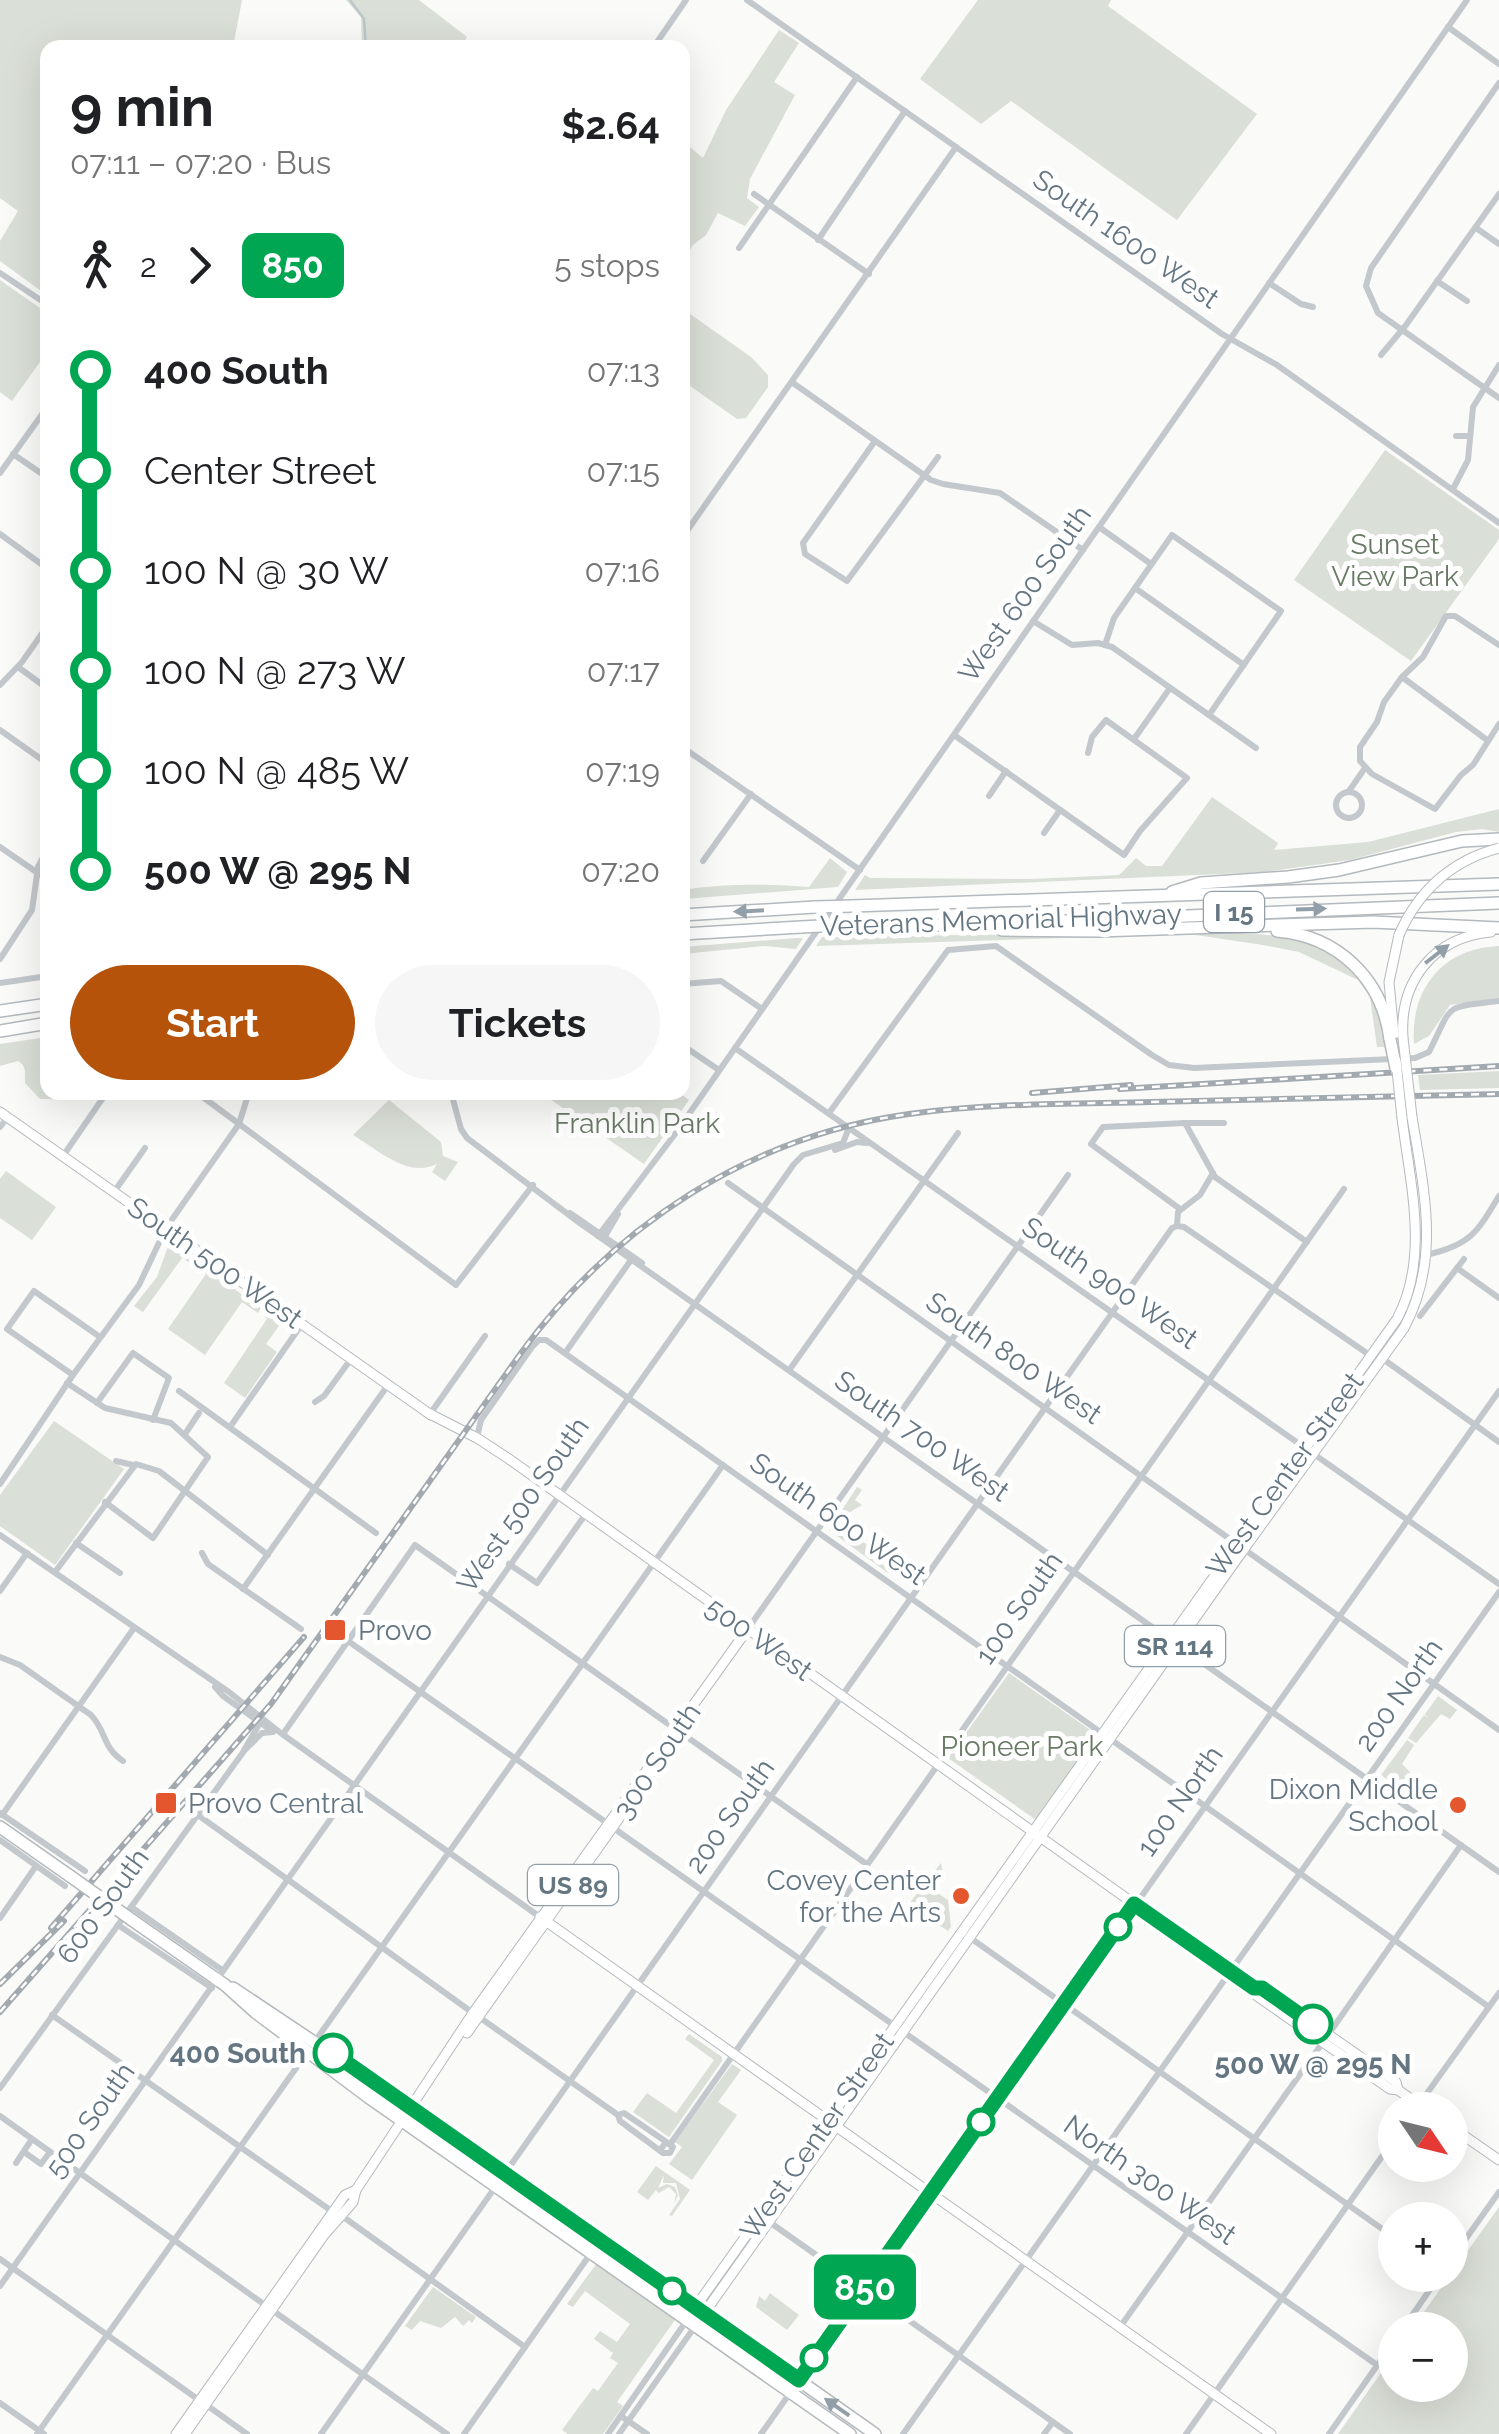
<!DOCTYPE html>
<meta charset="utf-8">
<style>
body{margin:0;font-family:Raleway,sans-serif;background:#f6f6f6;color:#202124;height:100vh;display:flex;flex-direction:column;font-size:38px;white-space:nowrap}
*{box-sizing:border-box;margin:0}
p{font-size:32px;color:#757577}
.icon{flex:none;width:55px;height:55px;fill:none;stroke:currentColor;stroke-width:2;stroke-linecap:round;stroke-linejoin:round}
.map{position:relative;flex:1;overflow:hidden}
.details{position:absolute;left:40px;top:40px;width:650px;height:1060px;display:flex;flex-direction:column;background:#fff;border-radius:20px;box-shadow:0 10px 40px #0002}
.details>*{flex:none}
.badge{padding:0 20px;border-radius:15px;font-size:35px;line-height:65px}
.needle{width:65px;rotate:125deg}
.buttons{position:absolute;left:1378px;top:2092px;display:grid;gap:20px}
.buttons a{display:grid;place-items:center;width:90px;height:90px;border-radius:50%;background:#fff;box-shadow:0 10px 40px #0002;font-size:50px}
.map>.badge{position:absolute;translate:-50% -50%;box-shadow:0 0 0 5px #fff}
.legs{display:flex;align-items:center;gap:15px;height:110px;padding:0 30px;font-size:32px}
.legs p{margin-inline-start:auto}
.head{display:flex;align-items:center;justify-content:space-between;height:170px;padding:0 30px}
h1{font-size:55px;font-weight:700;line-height:75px}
.button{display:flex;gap:20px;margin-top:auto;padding:20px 30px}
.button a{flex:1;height:115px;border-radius:60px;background:#b45309;color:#fff;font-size:40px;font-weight:700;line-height:115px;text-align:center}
.button a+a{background:#f6f6f6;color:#202124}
ul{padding:0 30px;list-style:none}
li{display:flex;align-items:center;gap:35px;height:100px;font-size:38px}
li i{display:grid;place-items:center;width:15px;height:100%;margin:0 12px;background:currentColor}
li i::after{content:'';width:25px;height:25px;margin:-12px;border:8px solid;border-radius:50%;background:#fff}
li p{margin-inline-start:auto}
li:first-child i{background:linear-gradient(#0000 50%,currentColor 0)}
li:last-child i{background:linear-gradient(currentColor 50%,#0000 0)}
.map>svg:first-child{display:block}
.green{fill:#dadfd7}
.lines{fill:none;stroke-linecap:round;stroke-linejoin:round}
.stream{stroke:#bbc7cb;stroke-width:2.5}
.major-casing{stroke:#b5babe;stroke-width:11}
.highway-casing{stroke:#b4b9bd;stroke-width:14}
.minor{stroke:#c3c8cc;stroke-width:6}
.major{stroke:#fff;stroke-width:9}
.highway{stroke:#fff;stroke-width:11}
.rail-casing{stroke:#a2aab0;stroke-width:6}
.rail{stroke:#fff;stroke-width:2.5;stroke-dasharray:8;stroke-linecap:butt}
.major-bridge-casing{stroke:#b5babe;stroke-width:11;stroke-linecap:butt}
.highway-bridge-casing{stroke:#b4b9bd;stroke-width:14;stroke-linecap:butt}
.major-bridge{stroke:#fff;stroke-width:9}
.highway-bridge{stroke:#fff;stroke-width:11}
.oneway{fill:#939fa8}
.line-1-casing{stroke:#fff;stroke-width:22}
.line-1{stroke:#00a651;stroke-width:15}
.poi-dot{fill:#e4572e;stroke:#fff;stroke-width:4}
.stop-1-dot{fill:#fff;stroke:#00a651;stroke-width:5}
.labels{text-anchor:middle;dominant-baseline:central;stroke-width:10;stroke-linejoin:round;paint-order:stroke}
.shield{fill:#fff;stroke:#939fa8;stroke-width:2.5}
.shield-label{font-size:25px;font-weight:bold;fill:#657683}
.street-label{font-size:28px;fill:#657683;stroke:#fff}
.park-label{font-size:28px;fill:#687a64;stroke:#fff}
.poi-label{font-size:28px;fill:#657683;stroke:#fff;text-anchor:start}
.stop-label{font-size:28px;font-weight:bold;fill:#657683;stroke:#fff;text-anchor:end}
</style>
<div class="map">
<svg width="1499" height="2434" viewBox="0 0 1499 2434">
<rect width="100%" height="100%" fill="#fafaf8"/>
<!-- green -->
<g class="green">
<path d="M0,0h242l-9,47 -185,1v233l-7,10 -41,-30v-20l18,-30 -18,-13z"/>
<path d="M346,0h73l48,37 -7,10h-98l-1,-30z"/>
<path d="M978,0h133l-3,6 149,108 -80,106 -166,-119 -30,23 -61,-45z"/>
<path d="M779,30l20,13 -25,39 21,13 -45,84 -3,19 12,9 -14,19 -27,-13 -12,22 -13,10 -10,15v-119l20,17 23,-48z"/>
<path d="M0,280l47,33v39l-35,49 -12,-9z"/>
<path d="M683,309l68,48 17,18v12l-22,31 -9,1 -54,-38z"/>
<path d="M1385,450l114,80v9l-88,122 -117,-81z"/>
<path d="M1212,797l66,46 -4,7 94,-8 131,-33v23l-17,-3 -26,3 -106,28 -85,12 -410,18 10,-15 5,3 161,1 88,-4 17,-17 10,8h16z"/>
<path d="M830,858l17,14 -9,15 -155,12v-9c42,-7 83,-6 126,-3z"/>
<path d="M1183,932c71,2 166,-7 196,76 4,12 5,26 8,39h-10l-7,-50 -12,-17 -59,-28 -36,-7 -74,-11 -373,12 6,-9z"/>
<path d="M797,938h6l-7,11 -31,-3 -82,8v-7z"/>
<path d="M1499,946v52l-49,7 -21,31 -15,8c-4,-55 29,-96 85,-98z"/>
<path d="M47,1037l1,55 34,1 -8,6h-34l-15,-16c0,-9 2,-17 -7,-22l-18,5v-22z"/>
<path d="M1499,1071v17l-79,2 -2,-15z"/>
<path d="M678,1092l11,8 -45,64 -103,-71z"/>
<path d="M389,1100l52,42 2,14 15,6 -13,19 -13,-9 5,-8c-29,15 -60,-15 -84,-29z"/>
<path d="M6,1171l50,36 -24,33 -32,-22v-39z"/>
<path d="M169,1244l31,19 -3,4 -15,-9 -39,54 -9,-6 23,-29z"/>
<path d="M205,1268l56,40 -3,5 -16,-11 -37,53 -37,-26 38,-55 -4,-3z"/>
<path d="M267,1312l17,7 -18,25 11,8 -32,46 -21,-15 43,-64 -3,-3z"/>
<path d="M54,1421l70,48 -69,96 -55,-39v-31z"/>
<path d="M857,1487l5,3 -7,10 7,5 -12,7 -9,13 13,9 -1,3 21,11 -4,7 20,15 -2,3 -59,-43z"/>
<path d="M1009,1673l87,61 -60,86 -88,-62z"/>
<path d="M1438,1696l19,14 -7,9 -9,-5 -25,29 -8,-5 16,-23 4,3 -3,-4z"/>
<path d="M1407,1740l7,5 -12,19 9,9 -11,16 -19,-14z"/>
<path d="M941,1863l2,10 -7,4 -6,15 2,3 7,-1 9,6 3,27 -3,4 -40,-26z"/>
<path d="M689,2034l33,23v4l-53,76 -36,-25 14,-19 29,20 38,-53 -29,-21z"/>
<path d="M732,2064l9,6 -23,32 19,13 -45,65 -23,-16 13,-17 -7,-5z"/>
<path d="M656,2166l34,24 -18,26 -3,-1 11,-16 -4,-16h-13l1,-8 -6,13 9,-4 8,3 3,8 -4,9 2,-10 -7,-7 -10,6 -3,-3 -8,10 -11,-8z"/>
<path d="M1499,2207v227h-161l57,-81v32h55v-55h-39z"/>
<path d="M597,2263l80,54 -60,85 6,4 -20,28h-35l-6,-4 31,-42 5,3 20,-28 -8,-5 3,-5 -19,-14 6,-8 17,11 13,-18 -45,-33 -12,16 -6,-3z"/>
<path d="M433,2287l43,30 -4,6 -3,-3 -6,6 -8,-9 -14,11 -21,-7 -8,9 -7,-4z"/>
<path d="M770,2293l29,22 -12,15 -31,-23 3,-11 6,5z"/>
</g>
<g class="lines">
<!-- stream -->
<path class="stream" d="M350,0l14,19 2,29"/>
<!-- major casing -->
<g class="major-casing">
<g id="major">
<path d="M1394,1035l-5,-53 10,-47"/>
<path d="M1403,1038c-4,-57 31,-101 88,-106"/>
<path d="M0,1112l431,303"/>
<path d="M430,1414l47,24 32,21 745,530 3,7 133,93 8,1 29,20"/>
<path d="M540,1917l731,517"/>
<path d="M1254,1989l8,-1 134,94 2,8"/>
<path d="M467,2033l228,-322"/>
<path d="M1450,2126l49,34"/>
<path d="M703,2315l541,-766 160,-221c37,-68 20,-138 8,-211"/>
<path d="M687,2319l710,-1000c33,-61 13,-136 5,-201"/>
<path d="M176,2434l169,-239 11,-5"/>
<path d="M185,2434l139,-199 29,-33 3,-12 117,-177 274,-383"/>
</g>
</g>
<!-- highway casing -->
<g class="highway-casing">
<g id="highway">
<path d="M1172,892l29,-9 87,-6 51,-7 123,-29 37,-2"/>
<path d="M852,906l647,-22"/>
<path d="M682,915l133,-8"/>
<path d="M839,925h130l530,-22"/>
<path d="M1002,930l96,1 275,-9 126,6"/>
<path d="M1277,931c60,5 105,47 113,108"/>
<path d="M682,934l119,-7"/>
<path d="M0,1011l48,-7"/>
<path d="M0,1031l48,-8"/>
<path d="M0,1827l70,49"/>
<path d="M132,1920l93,65 30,27 113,85 482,337"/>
<path d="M233,1988l178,119 464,327"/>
</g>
</g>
<!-- minor -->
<g class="minor">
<path d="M747,0l475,334 55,31 222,158"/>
<path d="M1448,27l51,37"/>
<path d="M653,48l33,-48"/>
<path d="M1499,83l-128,185 -5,18 12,27 121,85"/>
<path d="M754,194l115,80"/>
<path d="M1476,228l23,16"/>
<path d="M818,240l87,-129"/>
<path d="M739,248l118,-171"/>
<path d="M0,273l48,32"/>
<path d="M1437,281l30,20"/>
<path d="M1269,283l32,21 12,3"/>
<path d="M1381,355l25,-30 93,-131"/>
<path d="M793,383l138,97 12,4 57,9 83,57"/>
<path d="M1456,436h13"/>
<path d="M875,441l-72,102 2,11 42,27 91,-124"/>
<path d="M13,454l35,24"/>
<path d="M0,473l48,-67"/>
<path d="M1453,489l15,-29 5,-53 26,-42"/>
<path d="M1099,527l52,37"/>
<path d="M0,534l48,35"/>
<path d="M682,538l274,-391"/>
<path d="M1135,588l109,77"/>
<path d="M1033,621l39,24 26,-2 14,4 144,101"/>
<path d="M1105,645l9,-27 58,-83 109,76 -72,104"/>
<path d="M1499,645l-44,-29h-9l-23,41 -21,20 -18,25 -7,20 -17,25v14l12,13 63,35 26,-34 12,-10 26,-41"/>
<path d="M18,667l30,22"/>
<path d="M1402,677l85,63"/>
<path d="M0,685l22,-23 26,-37"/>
<path d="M0,730l48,34"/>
<path d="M954,735l170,120 16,-24 47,-53 -81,-58 -14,17 -4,16"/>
<path d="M1134,739l36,-51"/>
<path d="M682,747l178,123"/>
<path d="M1349,791l16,-23"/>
<circle cx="1349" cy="805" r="13"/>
<path d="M989,796l17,-25"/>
<path d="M1044,833l16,-23"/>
<path d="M0,847l48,33"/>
<path d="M703,861l48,-67"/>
<path d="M0,959l32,-49 6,-43 10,-19"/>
<path d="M0,983l48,-7"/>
<path d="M682,984l39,-3 41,28"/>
<path d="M682,1045l37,25"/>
<path d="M735,1048l764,536"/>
<path d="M196,1092l260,193 77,-100"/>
<path d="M451,1092l10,37 6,9 110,83 922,651"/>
<path d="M829,1113l119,-163 48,-4 156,109 17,10 25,3 221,-10 14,-6c25,-49 12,-44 70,-51"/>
<path d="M1185,1123h39"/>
<path d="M0,1127l8,-10"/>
<path d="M835,1150l22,-8 10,1"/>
<path d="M63,1156l44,-64"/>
<path d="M728,1183l771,547"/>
<path d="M114,1192l31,-44"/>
<path d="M1180,1209l-89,-65 12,-17 82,-4 30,54 92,65"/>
<path d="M570,1213l72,50"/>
<path d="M1177,1226l7,1 187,129"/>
<path d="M1177,1226l1,-14 22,-17 13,-22"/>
<path d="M598,1236l77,-102 792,-1134"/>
<path d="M604,1238l14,-24"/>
<path d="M1426,1255c44,-10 51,-22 73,-59"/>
<path d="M1457,1268l42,30"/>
<path d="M1420,1316l44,-57"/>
<path d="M565,1353l66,-93"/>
<path d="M1383,1359l116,83"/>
<path d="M790,1369l168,-236"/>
<path d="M73,1375l-66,-46 27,-38 66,46"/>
<path d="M67,1383l38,25 66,15 37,34 -55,81 -48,-36"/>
<path d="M179,1391l197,142"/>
<path d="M315,1402l9,-6 27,-37"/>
<path d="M97,1403l36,-50 36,25 -16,42"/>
<path d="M430,1414l55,-78"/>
<path d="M230,1427l72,-103"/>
<path d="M185,1434l14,-21"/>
<path d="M477,1437l4,-17 51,-73 7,-7h7l943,667"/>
<path d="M116,1461l17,4"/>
<path d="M0,1484l73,-109 66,-90 27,-57 73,-104 10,-32"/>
<path d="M0,1535l229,157 53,42 258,183"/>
<path d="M76,1543l44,30"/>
<path d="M202,1553l6,11 93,65"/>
<path d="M509,1564l28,19 48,-68"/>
<path d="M55,1572l81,-108 23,7 109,84"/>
<path d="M243,1589l145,-204"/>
<path d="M0,1591l27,-38"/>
<path d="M747,1630l321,-455"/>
<path d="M348,1641l259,182"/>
<path d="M0,1657l20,8 71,50c16,17 11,32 32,46"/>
<path d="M215,1687l8,9 49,35"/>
<path d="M680,1732l185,131"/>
<path d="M283,1734l132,-189 259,183"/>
<path d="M244,1750l16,-27"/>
<path d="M0,1813l85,58"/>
<path d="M2,1815l132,-187"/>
<path d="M198,1815l275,198"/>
<path d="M612,1827l765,538"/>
<path d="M0,1840l65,46"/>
<path d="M131,1907l91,63"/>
<path d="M0,1918l36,-52"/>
<path d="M118,1925l94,63"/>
<path d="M962,1932l433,306"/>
<path d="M52,2015l281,197"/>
<path d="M479,2017l139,98 2,6 43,32h7l3,-6 -7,-5 -5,7"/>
<path d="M1328,2035l133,-190"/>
<path d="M0,2088l244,-337 18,-18 11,-1"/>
<path d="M1415,2110l84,-117"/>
<path d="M618,2115l6,-2 41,28"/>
<path d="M0,2116l265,189"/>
<path d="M671,2143l673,-954"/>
<path d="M24,2152l17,12 9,-12"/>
<path d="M16,2163l16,-24"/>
<path d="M342,2216l183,131"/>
<path d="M761,2216l309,218"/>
<path d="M0,2259l199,141"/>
<path d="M1450,2261l49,-69"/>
<path d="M0,2286l794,-1122 9,-9 40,-12 5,-13"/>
<path d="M272,2310l175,124"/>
<path d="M1120,2327l203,-285"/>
<path d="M1402,2330l38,-55"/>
<path d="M0,2403l44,31"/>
<path d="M205,2404l42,30"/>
<path d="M621,2416l26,18"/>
<path d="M37,2434l686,-969"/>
<path d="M321,2434l851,-1206 5,-2"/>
<path d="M464,2434l127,-181"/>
<path d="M608,2434l79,-114"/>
<path d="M619,2434l77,-109"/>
<path d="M761,2434l738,-1043"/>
<path d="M903,2434l596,-842"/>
<path d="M1044,2434l9,-12"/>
<path d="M1186,2434l209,-296"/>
<path d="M1329,2434l66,-94"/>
</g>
<!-- major -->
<use href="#major" class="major"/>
<!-- highway -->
<use href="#highway" class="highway"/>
<!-- rail casing -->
<g class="rail-casing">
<g id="rail">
<path d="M1120,1089l379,-23"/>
<path d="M1032,1093l99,-8"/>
<path d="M51,1928l253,-291"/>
<path d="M0,1984l64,-63"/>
<path d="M0,2012l271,-308 250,-351c93,-128 230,-217 388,-239 80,-11 162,-10 242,-12 116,-3 232,-6 348,-8"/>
</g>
</g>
<!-- rail -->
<use href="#rail" class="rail"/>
<!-- major-bridge casing -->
<g class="major-bridge-casing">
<g id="major-bridge">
<path d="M1399,935c19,-44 53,-75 100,-87"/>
<path d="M1403,1038l9,79"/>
<path d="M1396,1061l6,57"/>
</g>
</g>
<!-- highway-bridge casing -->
<g class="highway-bridge-casing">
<g id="highway-bridge">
<path d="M815,907l37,-1"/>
<path d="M801,927l38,-2"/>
<path d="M1390,1039l6,29"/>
<path d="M70,1876l62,44"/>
</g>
</g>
<!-- major-bridge -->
<use href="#major-bridge" class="major-bridge"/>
<!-- highway-bridge -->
<use href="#highway-bridge" class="highway-bridge"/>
</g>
<!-- one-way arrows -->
<defs><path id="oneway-solid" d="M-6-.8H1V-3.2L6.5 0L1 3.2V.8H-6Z" transform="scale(2.5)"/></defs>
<g class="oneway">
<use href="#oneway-solid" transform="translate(1311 909) rotate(-2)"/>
<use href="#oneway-solid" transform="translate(749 911) rotate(177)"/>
<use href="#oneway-solid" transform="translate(1437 954) rotate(-38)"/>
<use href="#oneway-solid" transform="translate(837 2407) rotate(-145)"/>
</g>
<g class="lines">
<!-- line-1 casing -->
<g class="line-1-casing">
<path id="line-1" d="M333,2053l466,327 335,-476 120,84h8l51,36"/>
</g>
<!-- line-1 -->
<use href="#line-1" class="line-1"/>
</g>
<!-- markers -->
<g class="poi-dot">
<rect x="323" y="1618" width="24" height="24" rx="5"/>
<rect x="154" y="1791" width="24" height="24" rx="5"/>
<circle cx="1458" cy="1805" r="10"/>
<circle cx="961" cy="1896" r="10"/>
</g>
<g class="stop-1-dot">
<circle cx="1118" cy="1927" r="12"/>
<circle cx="1313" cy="2024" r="18"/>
<circle cx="333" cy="2053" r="18"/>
<circle cx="981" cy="2122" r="12"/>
<circle cx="672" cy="2291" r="12"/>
<circle cx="814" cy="2358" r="12"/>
</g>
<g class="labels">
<!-- shield labels -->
<g class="shield">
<rect x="1204" y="892" width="60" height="40" rx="8"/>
<rect x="1125" y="1626" width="100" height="40" rx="8"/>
<rect x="528" y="1865" width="90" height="40" rx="8"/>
</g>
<g class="shield-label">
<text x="1234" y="912">I 15</text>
<text x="1175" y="1646">SR 114</text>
<text x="573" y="1885">US 89</text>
</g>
<!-- street labels -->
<g class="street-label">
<text transform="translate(1126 239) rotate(35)">South 1600 West</text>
<text transform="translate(1025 594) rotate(-55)">West 600 South</text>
<text transform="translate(1001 920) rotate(-2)">Veterans Memorial Highway</text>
<text transform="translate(215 1263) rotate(35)">South 500 West</text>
<text transform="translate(1110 1283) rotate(35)">South 900 West</text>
<text transform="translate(1014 1358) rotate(35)">South 800 West</text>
<text transform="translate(922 1436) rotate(35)">South 700 West</text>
<text transform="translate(1285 1475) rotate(-54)">West Center Street</text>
<text transform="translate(523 1505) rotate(-55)">West 500 South</text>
<text transform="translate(838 1519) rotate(35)">South 600 West</text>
<text transform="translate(1019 1608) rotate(-55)">100 South</text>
<text transform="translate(759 1639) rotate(35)">500 West</text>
<text transform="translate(1399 1695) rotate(-55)">200 North</text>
<text transform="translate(657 1761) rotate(-56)">300 South</text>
<text transform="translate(1180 1801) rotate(-55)">100 North</text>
<text transform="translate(730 1816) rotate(-55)">200 South</text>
<text transform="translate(103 1906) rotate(-54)">600 South</text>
<text transform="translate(90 2120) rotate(-55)">500 South</text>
<text transform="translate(817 2136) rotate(-55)">West Center Street</text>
<text transform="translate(1150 2180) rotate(35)">North 300 West</text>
</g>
<!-- park labels -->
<g class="park-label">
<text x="1395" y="544">Sunset<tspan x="1395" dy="32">View Park</tspan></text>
<text x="637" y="1123">Franklin Park</text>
<text x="1022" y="1746">Pioneer Park</text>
</g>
<!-- poi labels -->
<g class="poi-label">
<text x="358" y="1630">Provo</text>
<text x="1438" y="1789" text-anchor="end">Dixon Middle<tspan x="1438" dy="32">School</tspan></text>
<text x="188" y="1803">Provo Central</text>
<text x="941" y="1880" text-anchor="end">Covey Center<tspan x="941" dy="32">for the Arts</tspan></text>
</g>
<!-- stop labels -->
<g class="stop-label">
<text x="306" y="2053">400 South</text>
<text x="1313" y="2064" text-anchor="middle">500 W @ 295 N</text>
</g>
</g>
</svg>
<div class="buttons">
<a><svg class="needle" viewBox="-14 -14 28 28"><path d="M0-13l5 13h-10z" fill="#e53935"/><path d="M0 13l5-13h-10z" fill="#757577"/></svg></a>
<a>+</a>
<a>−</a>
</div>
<b class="badge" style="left:865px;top:2287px;background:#00a651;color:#fff">850</b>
<section class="details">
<div class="head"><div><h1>9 min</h1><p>07:11 – 07:20 · Bus</p></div><b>$2.64</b></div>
<div class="legs"><svg class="icon" aria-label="walk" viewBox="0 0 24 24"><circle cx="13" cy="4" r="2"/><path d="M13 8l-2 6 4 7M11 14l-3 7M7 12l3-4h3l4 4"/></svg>2<svg class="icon" aria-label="forward" viewBox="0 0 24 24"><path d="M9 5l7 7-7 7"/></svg><b class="badge" style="background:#00a651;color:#fff">850</b><p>5 stops</p></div>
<ul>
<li><i style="color:#00a651"></i><b>400 South</b><p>07:13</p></li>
<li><i style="color:#00a651"></i><span>Center Street</span><p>07:15</p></li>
<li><i style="color:#00a651"></i><span>100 N @ 30 W</span><p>07:16</p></li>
<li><i style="color:#00a651"></i><span>100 N @ 273 W</span><p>07:17</p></li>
<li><i style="color:#00a651"></i><span>100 N @ 485 W</span><p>07:19</p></li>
<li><i style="color:#00a651"></i><b>500 W @ 295 N</b><p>07:20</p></li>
</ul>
<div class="button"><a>Start</a><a>Tickets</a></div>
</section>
</div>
